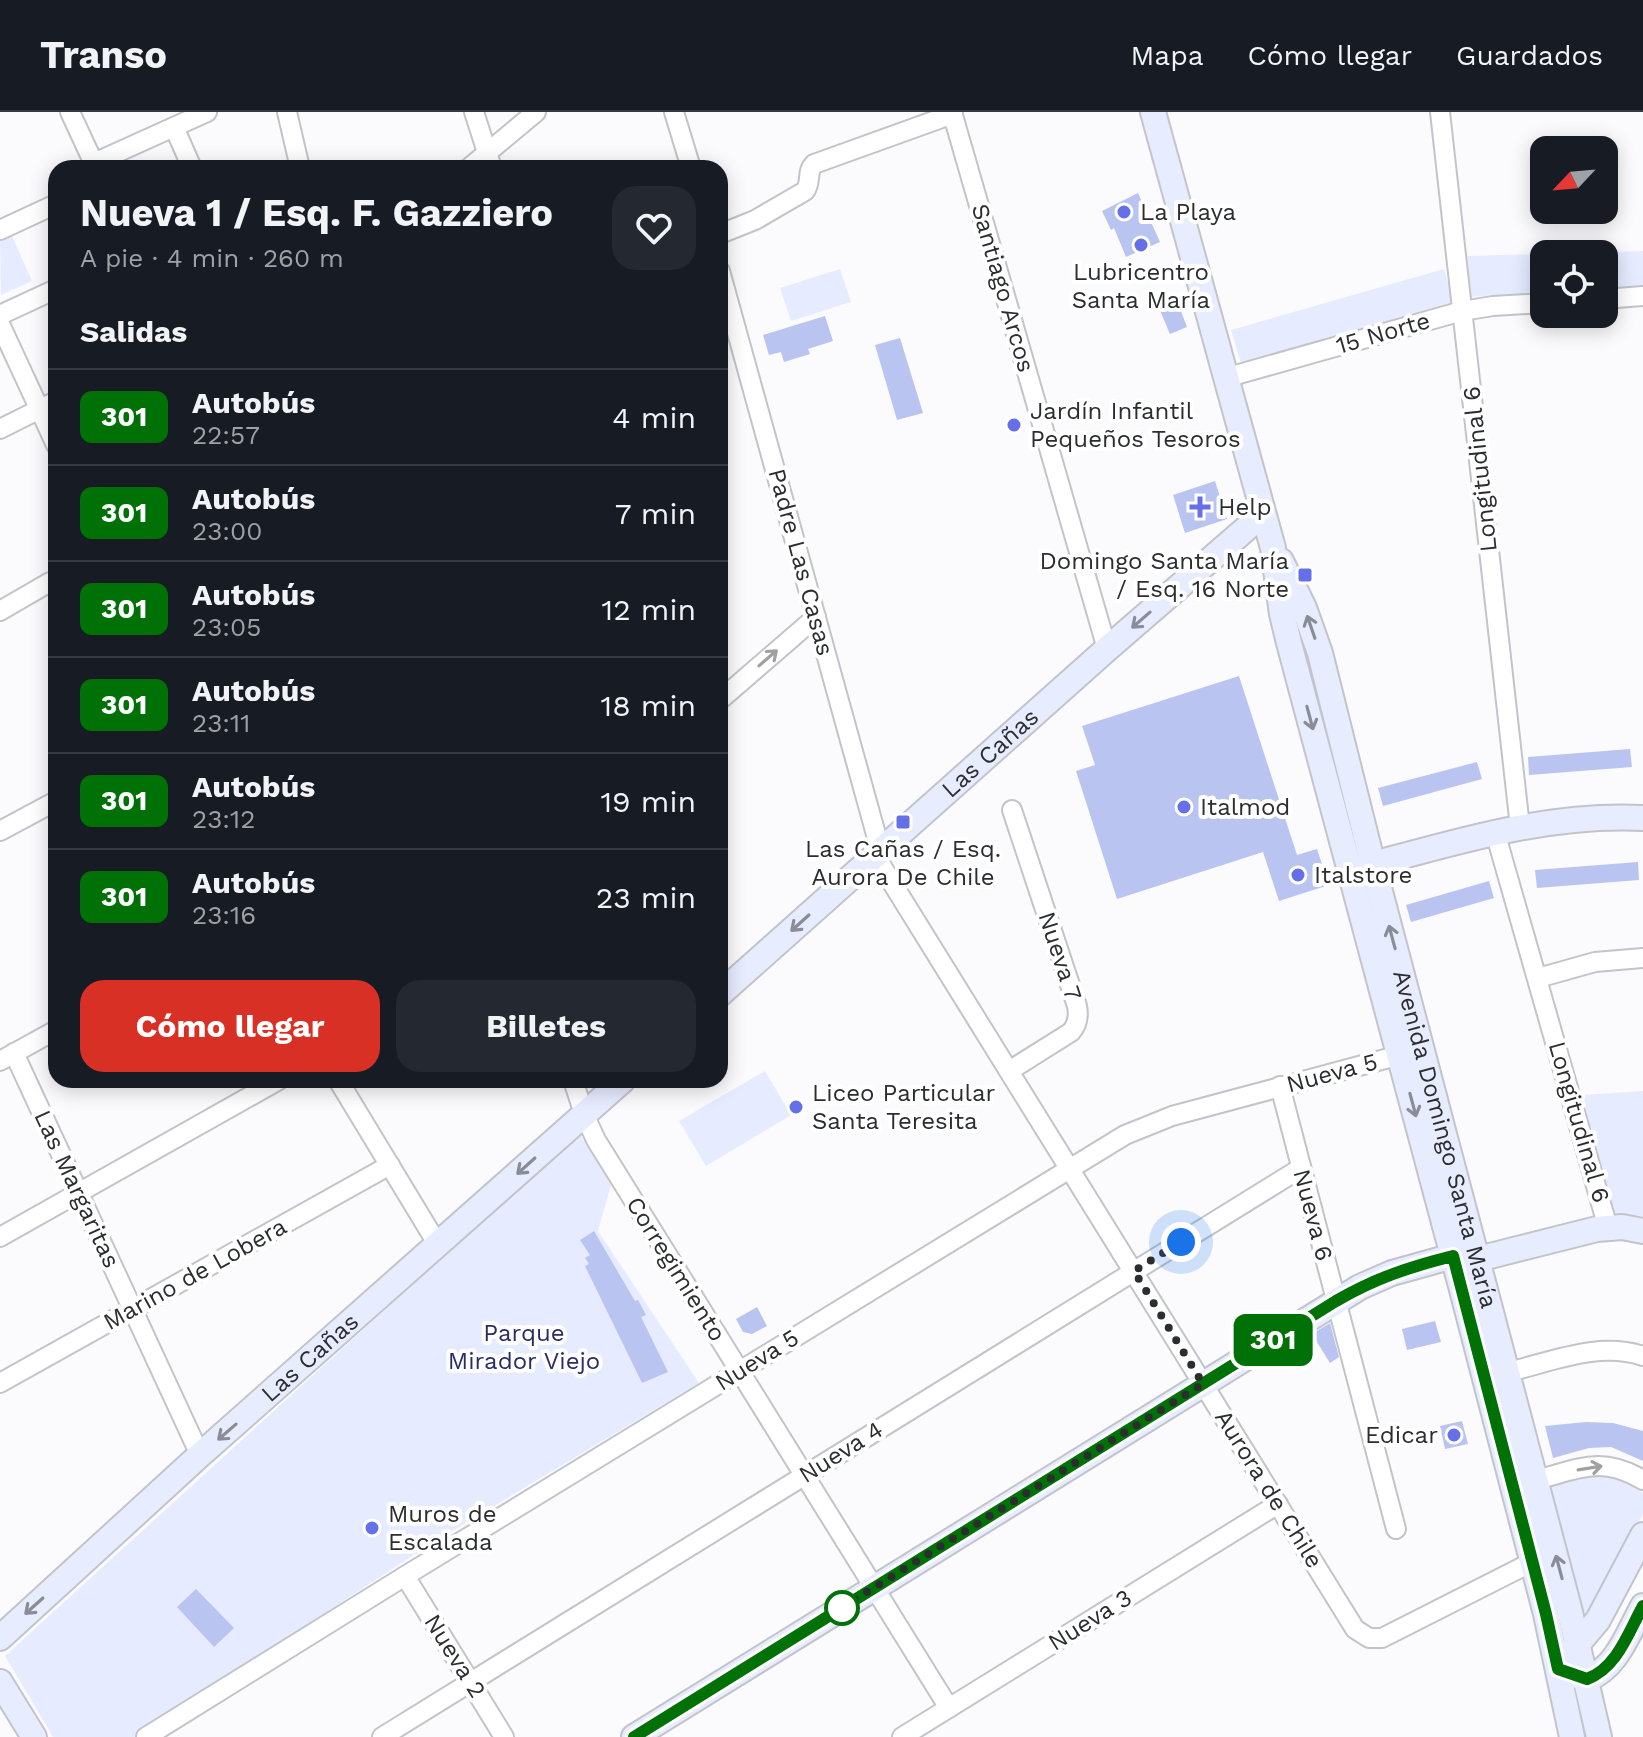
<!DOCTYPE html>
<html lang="es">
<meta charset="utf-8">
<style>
body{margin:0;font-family:"Work Sans",sans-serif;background:#242831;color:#f1f3f6;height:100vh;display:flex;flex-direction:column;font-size:30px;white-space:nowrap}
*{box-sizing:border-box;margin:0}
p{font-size:26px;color:#9ea1a6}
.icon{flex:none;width:44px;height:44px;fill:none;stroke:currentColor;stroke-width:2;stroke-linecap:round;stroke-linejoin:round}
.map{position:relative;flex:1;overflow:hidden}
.side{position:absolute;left:48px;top:48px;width:680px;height:928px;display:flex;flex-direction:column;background:#171b24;border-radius:24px;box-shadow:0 4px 20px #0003}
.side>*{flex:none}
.badge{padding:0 16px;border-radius:12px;font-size:28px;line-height:52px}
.needle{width:52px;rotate:244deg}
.fabs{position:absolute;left:1530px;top:24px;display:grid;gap:16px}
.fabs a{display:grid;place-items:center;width:88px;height:88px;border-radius:16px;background:#171b24;box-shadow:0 4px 20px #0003;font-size:40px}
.you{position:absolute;width:40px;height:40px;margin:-20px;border:6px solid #fff;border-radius:50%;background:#1a73e8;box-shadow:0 0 0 12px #1a73e833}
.map>.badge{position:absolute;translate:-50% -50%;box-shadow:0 0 0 4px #fff}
h2{padding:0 32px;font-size:30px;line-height:72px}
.round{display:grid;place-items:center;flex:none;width:84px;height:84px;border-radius:24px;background:#242831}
.head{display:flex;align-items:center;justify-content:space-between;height:136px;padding:0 32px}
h1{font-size:38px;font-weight:700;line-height:60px}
.button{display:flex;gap:16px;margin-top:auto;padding:16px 32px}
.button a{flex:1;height:92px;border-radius:24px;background:#d93025;color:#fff;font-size:32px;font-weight:700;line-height:92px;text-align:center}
.button a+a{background:#242831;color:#f1f3f6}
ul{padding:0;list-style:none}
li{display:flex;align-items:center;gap:24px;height:96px;padding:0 32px;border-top:2px solid #363941}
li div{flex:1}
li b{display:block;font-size:30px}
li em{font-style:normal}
li .badge{min-width:88px;font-weight:700;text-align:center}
header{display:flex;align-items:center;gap:48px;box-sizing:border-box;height:112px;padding:0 40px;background:#171b24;border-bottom:2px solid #363941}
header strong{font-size:38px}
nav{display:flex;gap:44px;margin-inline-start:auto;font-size:28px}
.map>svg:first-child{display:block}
.green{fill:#e6ebff}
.building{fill:#bac4f1}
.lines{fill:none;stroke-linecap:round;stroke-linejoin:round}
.street-casing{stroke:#c3c4ca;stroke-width:22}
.secondary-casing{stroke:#c3c4ca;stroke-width:28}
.street{stroke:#fff;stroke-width:18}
.secondary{stroke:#e8ecff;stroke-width:24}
.oneway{stroke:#8a8c97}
.oneway2{stroke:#a0a0a1}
.line-casing{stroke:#fff;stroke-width:18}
.line{stroke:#007106;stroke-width:12}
.walk{stroke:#2c2d2f;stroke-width:8;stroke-dasharray:0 14.4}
.poi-dot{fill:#646fe8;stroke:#fff;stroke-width:3}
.stop-dot{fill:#fff;stroke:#007106;stroke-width:4}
.labels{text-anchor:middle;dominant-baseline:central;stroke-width:8;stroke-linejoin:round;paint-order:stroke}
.poi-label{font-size:24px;fill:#2c2d2f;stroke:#fff;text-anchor:start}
.street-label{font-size:24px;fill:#2c2d2f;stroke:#fff}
.park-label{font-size:24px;fill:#282e64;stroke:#fff}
</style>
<header>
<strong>Transo</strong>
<nav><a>Mapa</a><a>Cómo llegar</a><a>Guardados</a></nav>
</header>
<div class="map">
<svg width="1643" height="1625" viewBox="0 0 1643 1625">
<rect width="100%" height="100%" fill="#fbfbfe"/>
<!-- green -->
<g class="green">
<path d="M10,120l22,49 -31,14 -1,-59z"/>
<path d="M1643,139v36l-39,3v-36h-60v39l-75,4 -1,-41z"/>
<path d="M840,157l11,33 -60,19 -11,-33z"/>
<path d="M1444,157l9,33 -212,61 -10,-33z"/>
<path d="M765,959l26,44 -85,51 -27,-45z"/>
<path d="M1643,979v125l-32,-2 -29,-119z"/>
<path d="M579,1021l32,52 -13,46 101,152 -270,162 -295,192h-81l-48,-81z"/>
<path d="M1592,1362l28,4 23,15v21l-60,112 -34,-140z"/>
</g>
<!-- building -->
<g class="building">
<path d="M1138,81l22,49 -34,15 -12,-29 -3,2 -9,-19z"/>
<path d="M1177,189l10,26 -17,7 -11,-26z"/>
<path d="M825,204l8,25 -25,8 2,5 -26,8 -3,-10 -12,3 -6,-20z"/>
<path d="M900,226l23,75 -26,7 -22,-75z"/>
<path d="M1215,369l12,38 -42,14 -12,-38z"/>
<path d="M1239,564l58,179 20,-6 12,36 -50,16 -16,-49 -146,47 -41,-128 19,-6 -13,-39z"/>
<path d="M1630,637l2,18 -103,8 -1,-18z"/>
<path d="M1477,650l5,17 -99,27 -5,-18z"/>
<path d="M1638,750l1,18 -102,8 -2,-18z"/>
<path d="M1489,769l5,17 -83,24 -5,-17z"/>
<path d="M594,1119l41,70 3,-1 8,15 -5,2 27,55 -26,11 -57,-117 4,-2 -4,-6 5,-3 -10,-15z"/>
<path d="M757,1195l10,19 -15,8 -9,-2 -7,-13z"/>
<path d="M1435,1209l6,21 -34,8 -5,-21z"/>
<path d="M1330,1211l9,34 -9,6 -18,-29z"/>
<path d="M1462,1309l6,23 -23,5 -5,-23z"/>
<path d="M1586,1310l27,1 30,8v30l-32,-14 -22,1 -36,10 -8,-32z"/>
<path d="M196,1477l38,39 -20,19 -37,-40z"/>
</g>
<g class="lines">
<!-- street casing -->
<g class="street-casing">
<g id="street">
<path d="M70,0l26,56"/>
<path d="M287,0l13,56"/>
<path d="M474,0l18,56"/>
<path d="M674,0l17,56"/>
<path d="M952,0l155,537"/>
<path d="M1440,0l80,715"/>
<path d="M174,15l18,41"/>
<path d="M94,51l113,-51"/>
<path d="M469,56l67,-56"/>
<path d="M0,118l56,-26"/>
<path d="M720,122l35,-14 50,-29c7,-9 1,-19 9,-27l139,-50"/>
<path d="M720,159l157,567 4,27 474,764 14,9h13l150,-76"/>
<path d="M1604,187l39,-3"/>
<path d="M0,203l56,-26"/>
<path d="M0,212l56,121"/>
<path d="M1225,266l237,-67 31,-5 51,-3"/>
<path d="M0,317l56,-28"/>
<path d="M0,499l50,-29"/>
<path d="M720,588l96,-83"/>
<path d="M0,719l56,-30"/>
<path d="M1495,720l113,396"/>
<path d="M1538,866l57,-16 48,-4"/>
<path d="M14,941l186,402"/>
<path d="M0,949l56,-31"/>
<path d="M1009,959l62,-39c7,-8 8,-16 6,-26l-65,-196"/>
<path d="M338,968l100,165"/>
<path d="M573,968l11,34 12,26 353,568"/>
<path d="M1280,974l116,443"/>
<path d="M0,1125l279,-157"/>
<path d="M1508,1260c43,-10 91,-31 135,-16"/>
<path d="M0,1271l390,-218"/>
<path d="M1536,1368c43,-11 65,-25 107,0"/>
<path d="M405,1464l99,161"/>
<path d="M146,1625l259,-161 720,-441 47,-19 228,-61"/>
<path d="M382,1625l919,-569"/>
<path d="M902,1625l376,-233"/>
</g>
</g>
<!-- secondary casing -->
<g class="secondary-casing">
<g id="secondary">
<path d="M1153,0l120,436 9,66 7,29 172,643 85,328 26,123"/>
<path id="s1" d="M1281,449l23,47 16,45 53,212 196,743 30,129"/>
<path d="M1359,756c93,-25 187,-55 284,-50"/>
<path id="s2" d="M720,882l387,-345 156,-135"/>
<path id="s3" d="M0,1526l200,-183 423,-375"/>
<path d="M1571,1540l27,-32 45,-85"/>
<path d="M1572,1562l15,5c30,-11 41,-46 56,-73"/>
<path d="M0,1570l34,55"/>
<path d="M634,1625l726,-450 32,-14 61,-17 25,3 119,-30 25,-2 21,4"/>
</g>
</g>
<!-- street -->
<use href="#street" class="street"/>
<!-- secondary -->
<use href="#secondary" class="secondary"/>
</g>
<!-- one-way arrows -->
<defs><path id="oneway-shaft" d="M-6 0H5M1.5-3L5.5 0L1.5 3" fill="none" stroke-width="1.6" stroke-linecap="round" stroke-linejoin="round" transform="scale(2)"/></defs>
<g class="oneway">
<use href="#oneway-shaft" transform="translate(1141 508) rotate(139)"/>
<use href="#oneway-shaft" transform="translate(1311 515) rotate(-109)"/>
<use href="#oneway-shaft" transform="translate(1310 606) rotate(75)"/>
<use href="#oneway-shaft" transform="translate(800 811) rotate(138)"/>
<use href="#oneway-shaft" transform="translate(1392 825) rotate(-105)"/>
<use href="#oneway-shaft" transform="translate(1413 993) rotate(75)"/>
<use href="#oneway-shaft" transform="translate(526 1054) rotate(138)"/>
<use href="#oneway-shaft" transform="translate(227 1320) rotate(139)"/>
<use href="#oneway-shaft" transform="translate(1559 1455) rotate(-105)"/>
<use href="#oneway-shaft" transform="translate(34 1494) rotate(138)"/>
</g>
<g class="oneway2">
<use href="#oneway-shaft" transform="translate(768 546) rotate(-41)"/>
<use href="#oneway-shaft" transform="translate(1590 1356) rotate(-9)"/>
</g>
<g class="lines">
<!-- line casing -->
<g class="line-casing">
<path id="line" d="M634,1625l702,-436c40,-23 73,-34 117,-45l93,358 12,55 29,10c30,-11 41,-46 56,-73"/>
</g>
<!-- line -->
<use href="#line" class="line"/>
<!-- walk -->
<path class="walk" d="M842,1496l-6,3 367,-227 -69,-113 47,-29"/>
</g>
<!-- markers -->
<g class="poi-dot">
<circle cx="1124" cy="100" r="8"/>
<circle cx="1141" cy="133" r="8"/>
<circle cx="1014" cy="313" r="8"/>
<path d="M1196 383h8v8h8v8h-8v8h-8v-8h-8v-8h8z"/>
<rect x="1297" y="455" width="16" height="16" rx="4"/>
<circle cx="1184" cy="695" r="8"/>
<rect x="895" y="702" width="16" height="16" rx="4"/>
<circle cx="1298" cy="763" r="8"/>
<circle cx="796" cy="995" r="8"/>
<circle cx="1454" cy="1323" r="8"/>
<circle cx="372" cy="1416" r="8"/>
</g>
<circle class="stop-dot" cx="842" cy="1496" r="16"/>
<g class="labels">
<!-- poi labels -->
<g class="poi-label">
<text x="1140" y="100">La Playa</text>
<text x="1141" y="160" text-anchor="middle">Lubricentro<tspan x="1141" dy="28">Santa María</tspan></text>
<text x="1030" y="299">Jardín Infantil<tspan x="1030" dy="28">Pequeños Tesoros</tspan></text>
<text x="1218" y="395">Help</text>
<text x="1289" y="449" text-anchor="end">Domingo Santa María<tspan x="1289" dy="28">/ Esq. 16 Norte</tspan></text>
<text x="1200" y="695">Italmod</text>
<text x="903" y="737" text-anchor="middle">Las Cañas / Esq.<tspan x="903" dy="28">Aurora De Chile</tspan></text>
<text x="1314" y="763">Italstore</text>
<text x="812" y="981">Liceo Particular<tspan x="812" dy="28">Santa Teresita</tspan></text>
<text x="1438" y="1323" text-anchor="end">Edicar</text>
<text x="388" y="1402">Muros de<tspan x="388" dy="28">Escalada</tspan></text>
</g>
<!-- street labels -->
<g class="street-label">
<text transform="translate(1003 176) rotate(74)">Santiago Arcos</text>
<text transform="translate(1383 221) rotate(-16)">15 Norte</text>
<text transform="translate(1480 357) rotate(-96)">Longitudinal 6</text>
<text transform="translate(801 450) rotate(75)">Padre Las Casas</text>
<text stroke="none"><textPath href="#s2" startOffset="362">Las Cañas</textPath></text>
<text transform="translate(1060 844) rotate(72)">Nueva 7</text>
<text transform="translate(1332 961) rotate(-15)">Nueva 5</text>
<text transform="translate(1579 1010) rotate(74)">Longitudinal 6</text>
<text stroke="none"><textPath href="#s1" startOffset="602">Avenida Domingo Santa María</textPath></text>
<text transform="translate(77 1077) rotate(65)">Las Margaritas</text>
<text transform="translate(1313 1103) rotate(75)">Nueva 6</text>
<text transform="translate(676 1157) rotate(58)">Corregimiento</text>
<text transform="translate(195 1162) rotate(-29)">Marino de Lobera</text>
<text stroke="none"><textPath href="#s3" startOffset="418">Las Cañas</textPath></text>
<text transform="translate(757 1248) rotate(-32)">Nueva 5</text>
<text transform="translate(841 1340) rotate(-32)">Nueva 4</text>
<text transform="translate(1269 1377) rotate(58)">Aurora de Chile</text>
<text transform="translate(1090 1508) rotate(-32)">Nueva 3</text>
<text transform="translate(455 1544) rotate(58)">Nueva 2</text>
</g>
<!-- park labels -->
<g class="park-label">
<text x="524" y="1221">Parque<tspan x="524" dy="28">Mirador Viejo</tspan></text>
</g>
</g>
</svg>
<div class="fabs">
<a><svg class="needle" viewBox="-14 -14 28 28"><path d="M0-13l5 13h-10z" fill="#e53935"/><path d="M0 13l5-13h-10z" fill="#9ea1a6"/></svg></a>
<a><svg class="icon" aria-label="locate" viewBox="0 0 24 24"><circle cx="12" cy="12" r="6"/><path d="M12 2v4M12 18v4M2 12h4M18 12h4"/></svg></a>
</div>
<div class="you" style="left:1181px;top:1130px"></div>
<b class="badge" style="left:1273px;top:1228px;background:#007106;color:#fff">301</b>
<section class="side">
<div class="head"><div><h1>Nueva 1 / Esq. F. Gazziero</h1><p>A pie · 4 min · 260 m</p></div><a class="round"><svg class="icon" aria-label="heart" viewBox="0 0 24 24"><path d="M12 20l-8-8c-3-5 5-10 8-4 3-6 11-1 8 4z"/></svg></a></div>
<h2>Salidas</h2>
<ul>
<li><span class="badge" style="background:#007106;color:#fff">301</span><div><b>Autobús</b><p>22:57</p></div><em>4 min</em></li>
<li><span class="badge" style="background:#007106;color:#fff">301</span><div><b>Autobús</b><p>23:00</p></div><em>7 min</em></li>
<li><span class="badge" style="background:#007106;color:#fff">301</span><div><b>Autobús</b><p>23:05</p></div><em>12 min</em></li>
<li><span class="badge" style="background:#007106;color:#fff">301</span><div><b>Autobús</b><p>23:11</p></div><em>18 min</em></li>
<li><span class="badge" style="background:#007106;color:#fff">301</span><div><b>Autobús</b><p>23:12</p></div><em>19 min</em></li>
<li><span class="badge" style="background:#007106;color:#fff">301</span><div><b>Autobús</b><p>23:16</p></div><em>23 min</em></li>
</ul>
<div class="button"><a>Cómo llegar</a><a>Billetes</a></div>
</section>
</div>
